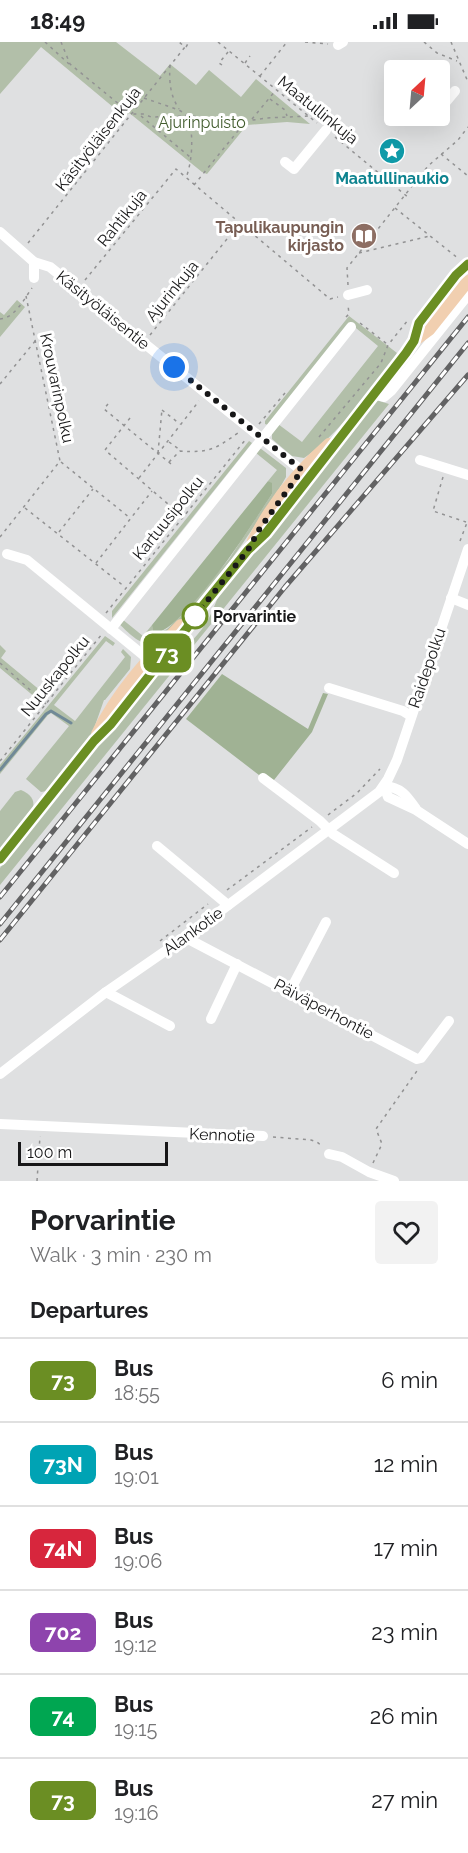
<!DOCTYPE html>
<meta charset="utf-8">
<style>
body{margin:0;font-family:Raleway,sans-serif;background:#f2f2f2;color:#202124;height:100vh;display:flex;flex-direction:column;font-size:22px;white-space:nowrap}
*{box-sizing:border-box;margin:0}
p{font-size:20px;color:#757577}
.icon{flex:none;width:33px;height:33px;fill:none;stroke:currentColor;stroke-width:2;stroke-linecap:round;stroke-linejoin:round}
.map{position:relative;height:1139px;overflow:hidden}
.details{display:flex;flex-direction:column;background:#fff;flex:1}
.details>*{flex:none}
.badge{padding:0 12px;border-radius:9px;font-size:21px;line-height:39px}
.needle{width:39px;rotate:26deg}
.fabs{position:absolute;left:384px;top:18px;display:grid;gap:12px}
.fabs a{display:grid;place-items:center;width:66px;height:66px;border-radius:6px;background:#fff;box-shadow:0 6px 24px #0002;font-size:30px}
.scale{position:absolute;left:18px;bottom:15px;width:150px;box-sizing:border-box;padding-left:6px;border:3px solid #171718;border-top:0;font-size:16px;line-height:21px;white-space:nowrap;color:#171718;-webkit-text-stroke:4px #fff;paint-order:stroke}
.you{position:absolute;width:30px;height:30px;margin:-15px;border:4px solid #fff;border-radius:50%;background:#1a73e8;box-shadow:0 0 0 9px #1a73e833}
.map>.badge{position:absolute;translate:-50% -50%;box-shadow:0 0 0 3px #fff}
h2{padding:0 30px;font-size:22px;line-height:54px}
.round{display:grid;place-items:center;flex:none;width:63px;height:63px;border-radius:6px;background:#f2f2f2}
.summary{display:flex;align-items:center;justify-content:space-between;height:102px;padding:0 30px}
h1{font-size:28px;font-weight:700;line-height:45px}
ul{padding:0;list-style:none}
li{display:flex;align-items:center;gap:18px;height:84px;padding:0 30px;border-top:2px solid #e0e0e0}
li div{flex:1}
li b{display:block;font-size:22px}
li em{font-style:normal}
li .badge{min-width:66px;font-weight:700;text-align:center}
.status{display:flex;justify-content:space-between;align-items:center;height:42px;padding:0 30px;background:#fff;direction:ltr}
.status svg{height:16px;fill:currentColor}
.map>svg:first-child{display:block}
.green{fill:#b2bfa9}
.forest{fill:#a0b294}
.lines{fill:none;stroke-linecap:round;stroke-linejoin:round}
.stream{stroke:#708997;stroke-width:3}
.path{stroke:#929293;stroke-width:1.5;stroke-dasharray:3 4.5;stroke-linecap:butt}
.minor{stroke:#fff;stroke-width:10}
.major{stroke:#f1cfb0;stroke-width:12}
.rail-casing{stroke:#626263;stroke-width:5}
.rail{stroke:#fff;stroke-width:3;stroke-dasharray:9;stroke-linecap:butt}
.line-casing{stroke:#fff;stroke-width:14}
.line{stroke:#6b8e23;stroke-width:9}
.walk{stroke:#171718;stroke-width:6;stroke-dasharray:0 10.8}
.stop-dot{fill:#fff;stroke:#6b8e23;stroke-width:3}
.labels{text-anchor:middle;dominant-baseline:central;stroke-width:6;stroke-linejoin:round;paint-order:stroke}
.street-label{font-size:16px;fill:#171718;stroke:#fff}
.park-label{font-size:16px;fill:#435d2f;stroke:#fff}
.culture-label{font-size:16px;font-weight:bold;fill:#0d838f;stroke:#fff}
.education-label{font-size:16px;font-weight:bold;fill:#785e54;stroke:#fff;text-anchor:end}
.stop-label{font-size:16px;font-weight:bold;fill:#171718;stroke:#fff;text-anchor:start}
</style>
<div class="status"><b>18:49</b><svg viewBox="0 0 49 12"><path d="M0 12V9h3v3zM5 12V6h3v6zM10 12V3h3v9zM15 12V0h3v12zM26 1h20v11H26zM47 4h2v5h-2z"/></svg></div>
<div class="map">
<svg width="468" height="1139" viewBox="0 0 468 1139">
<rect width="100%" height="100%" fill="#dfe0e1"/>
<!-- green -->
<g class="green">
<path d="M0,0h116l44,34 10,-12 26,21 13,-15 32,27 15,-18 54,45 -23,-2 -40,3 -40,49 -5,-2 -69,-56 -4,-3 -4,4 -84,-70 -41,47z"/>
<path d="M17,258l8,7 -25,30v-25l4,3z"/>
<path d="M349,274l48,37c-18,29 -65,88 -93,105l-12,-2 -20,-17v-9l6,-6 24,18 76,-96 -27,-22 -83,101 -3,-1v-3z"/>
<path d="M376,358l13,4 -389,481v-17l164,-205 5,-4h4c13,-13 28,-25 36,-41 5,-9 7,-18 12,-27z"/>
<path d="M249,399l3,2 -140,175v-7z"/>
<path d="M260,406l26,20v9l-4,7c-20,31 -99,156 -134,159 -10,1 -22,-13 -30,-20l4,-4 21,17 9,-11 1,7 3,2 11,-5 17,-16 45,-54 43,-65v-10l-4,-3 9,-11 -21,-17z"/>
<path d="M105,594l10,7 -2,3 -7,-5 -52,64 21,16 50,-64 -4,-5 2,-3 8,8 -1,12 -25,31h-1l-12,34 -45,57 -6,1 -15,-13 43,-53 -18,-13 -3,2 -48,59v-9z"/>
<path d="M0,603l6,6 -5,7 46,38 -5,7 -42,-35z"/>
<path d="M21,748c9,4 14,9 12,18l-33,42v-39l15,-19z"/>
</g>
<!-- forest -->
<g class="forest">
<path d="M268,439l4,2v11c-24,37 -47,73 -77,107 -12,13 -23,26 -39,33l-3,-1 -1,-8z"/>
<path d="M222,632l86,55 15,-36 5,1 -16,38 -38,48 -15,-5 -73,-56z"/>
</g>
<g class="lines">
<!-- stream -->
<path class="stream" d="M0,728l46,-56 5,-3 20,12"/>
<!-- path -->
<g class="path">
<path d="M45,0l24,22"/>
<path d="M61,0l9,22 61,50h13l7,3 38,-1c4,20 4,43 -3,62"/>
<path d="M218,0l99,81"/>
<path d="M305,0l23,2"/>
<path d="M424,0l13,11 20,8"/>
<path d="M451,0l17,40"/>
<path d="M186,5l3,-5"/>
<path d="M245,21l5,-7"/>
<path d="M170,23c-1,17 0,30 9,44"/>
<path d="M222,23l-3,-2 9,-11"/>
<path d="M260,34l27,-34"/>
<path d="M144,56l35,12 10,6 57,5 21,-3 42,-2"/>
<path d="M270,57l15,11 2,6"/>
<path d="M141,74l49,41"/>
<path d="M252,77l24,-29"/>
<path d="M335,95l74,61"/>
<path d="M441,112l27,22"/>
<path d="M194,143l52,-64"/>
<path d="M395,166l64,51"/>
<path d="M28,201l157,-196 -6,-5"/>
<path d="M359,211l71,-17"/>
<path d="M85,238l91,-111 154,130 8,-2"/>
<path d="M348,243l-1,-17 81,-102 30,-26 10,-13"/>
<path d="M346,275l3,-3 -1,-9"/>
<path d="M0,277c15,-1 24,-20 32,-31"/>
<path d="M360,281l27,21"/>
<path d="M150,293l89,-111"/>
<path d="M0,342l36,-44"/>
<path d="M108,362l-4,5 67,55"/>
<path d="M162,368l18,14"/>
<path d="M130,376l-25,32 77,66"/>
<path d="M259,382l26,-31"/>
<path d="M319,395l62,-74 7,-18 20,-25"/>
<path d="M169,400l11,8"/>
<path d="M158,411l4,-44"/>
<path d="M61,420l69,56"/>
<path d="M169,420l11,-11c30,2 35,-2 58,-18"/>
<path d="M443,435l-10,34 33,11"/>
<path d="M139,436l60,-77"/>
<path d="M25,466l100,79"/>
<path d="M59,490l34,-43"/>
<path d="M0,495l60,-76 -34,-165"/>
<path d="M460,499l8,-21"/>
<path d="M96,521l56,-72"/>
<path d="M106,571l140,-174"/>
<path d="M0,621l46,41"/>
<path d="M0,719l102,-127"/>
<path d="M328,773l29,-22 23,-24"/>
<path d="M227,848l85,-63"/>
<path d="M160,899l48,-37"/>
<path d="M273,1095l38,3 6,2 6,5"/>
<path d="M373,1121l9,-19 -6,-15 43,-61"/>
<path d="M37,1139l3,-45"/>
</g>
<!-- minor -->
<g class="minor">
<path d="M338,3l5,-3"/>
<path d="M440,67l15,-18"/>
<path d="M285,120l9,7 32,-39"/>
<path d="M0,190l34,30 16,5 257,208"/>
<path d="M34,236v-16"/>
<path d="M348,253l19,-5"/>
<path d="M373,352l11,3 7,-6 77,-96"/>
<path d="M420,418l48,15"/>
<path d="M7,512l20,6 127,104"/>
<path d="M451,556l17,7"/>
<path d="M111,587l240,-302"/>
<path d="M329,646l74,23 8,5"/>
<path d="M263,736l57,43 13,13 61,39"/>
<path d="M384,744l4,11 28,13 52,34"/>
<path d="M384,744c17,1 23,10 32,23"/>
<path d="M157,804l71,59"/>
<path d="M187,894l5,5 225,118 4,-1 28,-37"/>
<path d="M290,949l36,-69"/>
<path d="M106,950l64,34"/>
<path d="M211,977l26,-55"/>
<path d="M0,1032l106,-82 81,-56 192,-144 9,-13 9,-19 71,-211"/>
<path d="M0,1082l263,12"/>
<path d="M329,1112l13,3 27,15 25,9"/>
</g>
<!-- major -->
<g class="major">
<path d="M414,299l15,-11 39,-49"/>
<path d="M253,499c18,-36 45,-70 76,-97"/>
<path d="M97,692c20,-42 52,-76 84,-109"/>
<path d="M0,817l94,-119 17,-16 76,-95 9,-15 52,-64 18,-17 140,-180 8,-12 5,-18 37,-48 12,-11"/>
</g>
<!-- rail casing -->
<g class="rail-casing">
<g id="rail">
<path d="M0,855l468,-580"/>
<path d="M0,882l468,-581"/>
<path d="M0,898l285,-353 183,-212"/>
</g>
</g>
<!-- rail -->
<use href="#rail" class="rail"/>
</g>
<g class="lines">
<!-- line casing -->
<g class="line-casing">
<path id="line" d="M0,817l94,-118 17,-17 76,-96 9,-14 52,-64 18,-17 140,-180 8,-12 5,-18 37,-48 12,-11"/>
</g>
<!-- line -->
<use href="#line" class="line"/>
<!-- walk -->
<path class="walk" d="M174,325l128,103 -42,58 -12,22 -53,66"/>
</g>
<!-- icons -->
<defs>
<g id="sight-disc" transform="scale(1.35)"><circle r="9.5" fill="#0f9aa8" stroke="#fff"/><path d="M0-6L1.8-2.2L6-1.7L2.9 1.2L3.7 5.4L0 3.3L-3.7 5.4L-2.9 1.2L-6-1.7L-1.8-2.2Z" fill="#fff"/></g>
<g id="library-disc" transform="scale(1.35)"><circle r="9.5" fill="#8d6e63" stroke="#fff"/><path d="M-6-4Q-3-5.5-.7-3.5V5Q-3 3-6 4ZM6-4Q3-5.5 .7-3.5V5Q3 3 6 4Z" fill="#fff"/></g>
</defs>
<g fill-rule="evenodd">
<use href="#sight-disc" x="392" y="109"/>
<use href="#library-disc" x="364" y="194"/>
</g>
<!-- markers -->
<circle class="stop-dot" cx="195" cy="574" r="12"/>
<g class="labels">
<!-- street labels -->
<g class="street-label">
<text transform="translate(318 68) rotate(39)">Maatullinkuja</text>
<text transform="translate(98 97) rotate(-52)">Käsityöläisenkuja</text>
<text transform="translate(122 176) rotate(-51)">Rahtikuja</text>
<text transform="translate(172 249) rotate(-51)">Ajurinkuja</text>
<text transform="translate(103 268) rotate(39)">Käsityöläisentie</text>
<text transform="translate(57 346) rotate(78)">Krouvarinpolku</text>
<text transform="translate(168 476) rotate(-51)">Kartuusipolku</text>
<text transform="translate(427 626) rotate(-71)">Raidepolku</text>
<text transform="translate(55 634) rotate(-51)">Nuuskapolku</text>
<text transform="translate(193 889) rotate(-36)">Alankotie</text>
<text transform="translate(324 967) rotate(28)">Päiväperhontie</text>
<text transform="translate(222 1093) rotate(2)">Kennotie</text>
</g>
<!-- park labels -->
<g class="park-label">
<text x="202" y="80">Ajurinpuisto</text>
</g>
<!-- culture labels -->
<g class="culture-label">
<text x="392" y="136">Maatullinaukio</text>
</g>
<!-- education labels -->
<g class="education-label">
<text x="344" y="185">Tapulikaupungin<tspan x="344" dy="18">kirjasto</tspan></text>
</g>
<!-- stop labels -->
<g class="stop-label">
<text x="213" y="574">Porvarintie</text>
</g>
</g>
</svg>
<div class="fabs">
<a><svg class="needle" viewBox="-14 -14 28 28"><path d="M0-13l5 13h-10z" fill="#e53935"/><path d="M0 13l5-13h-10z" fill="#757577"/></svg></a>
</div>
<div class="scale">100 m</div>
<div class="you" style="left:174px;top:325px"></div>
<b class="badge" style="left:167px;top:611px;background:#6b8e23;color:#fff">73</b>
</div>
<section class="details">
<div class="summary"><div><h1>Porvarintie</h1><p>Walk · 3 min · 230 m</p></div><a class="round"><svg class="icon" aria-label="heart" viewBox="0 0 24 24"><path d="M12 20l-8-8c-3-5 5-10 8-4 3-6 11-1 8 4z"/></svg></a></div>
<h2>Departures</h2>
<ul>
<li><span class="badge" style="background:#6b8e23;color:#fff">73</span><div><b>Bus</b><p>18:55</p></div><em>6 min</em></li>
<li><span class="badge" style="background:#00a3b4;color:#fff">73N</span><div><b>Bus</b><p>19:01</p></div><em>12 min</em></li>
<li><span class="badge" style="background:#d7263d;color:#fff">74N</span><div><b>Bus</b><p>19:06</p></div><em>17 min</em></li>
<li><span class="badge" style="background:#8e44ad;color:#fff">702</span><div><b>Bus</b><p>19:12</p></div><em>23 min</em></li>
<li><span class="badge" style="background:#00a651;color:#fff">74</span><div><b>Bus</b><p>19:15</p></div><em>26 min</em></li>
<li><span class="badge" style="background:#6b8e23;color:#fff">73</span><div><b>Bus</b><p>19:16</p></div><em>27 min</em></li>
</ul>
</section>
